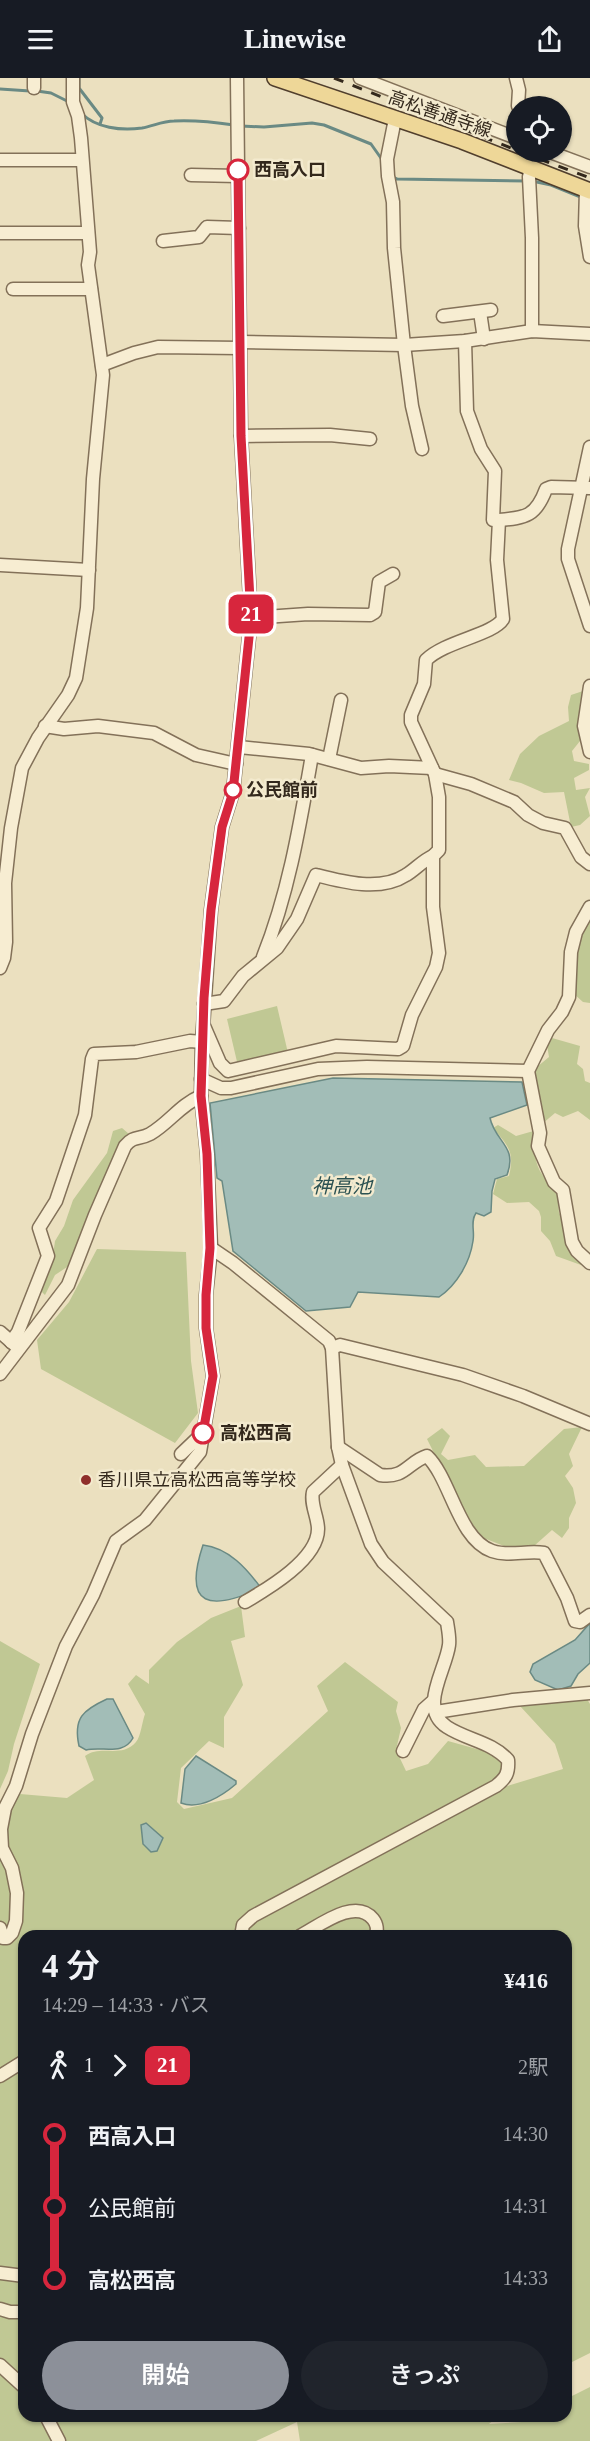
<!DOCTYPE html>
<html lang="ja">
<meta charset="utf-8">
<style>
body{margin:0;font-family:"Times New Roman","Noto Sans JP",serif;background:#20242c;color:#f1f3f6;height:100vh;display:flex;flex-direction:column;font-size:22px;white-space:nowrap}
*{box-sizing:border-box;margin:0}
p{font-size:20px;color:#9ea1a6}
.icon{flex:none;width:33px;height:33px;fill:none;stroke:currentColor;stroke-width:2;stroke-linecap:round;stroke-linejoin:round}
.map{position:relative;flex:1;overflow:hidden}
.sheet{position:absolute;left:18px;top:1852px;width:554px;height:492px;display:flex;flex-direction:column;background:#171b24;border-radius:18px;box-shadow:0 2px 4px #0004}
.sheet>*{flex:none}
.badge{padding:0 12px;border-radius:9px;font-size:21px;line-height:39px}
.fabs{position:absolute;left:506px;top:18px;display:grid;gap:12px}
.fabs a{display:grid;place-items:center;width:66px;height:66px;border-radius:50%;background:#171b24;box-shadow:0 2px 4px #0004;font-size:30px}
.map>.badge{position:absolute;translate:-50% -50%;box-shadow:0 0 0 3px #fff}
.legs{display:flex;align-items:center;gap:9px;height:66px;padding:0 24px;font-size:20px}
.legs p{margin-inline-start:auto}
.head{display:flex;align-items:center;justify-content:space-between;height:102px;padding:0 24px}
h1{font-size:33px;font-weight:600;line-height:45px}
.cta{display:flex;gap:12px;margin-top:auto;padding:12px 24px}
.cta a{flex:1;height:69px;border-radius:36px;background:#8c9099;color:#fff;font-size:24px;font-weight:600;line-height:69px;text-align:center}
.cta a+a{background:#20242c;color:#f1f3f6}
ul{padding:0 24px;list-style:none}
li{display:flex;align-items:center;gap:21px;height:72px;font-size:22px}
li i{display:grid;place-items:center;width:9px;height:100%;margin:0 8px;background:currentColor}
li i::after{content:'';width:15px;height:15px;margin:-8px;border:4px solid;border-radius:50%;background:#171b24}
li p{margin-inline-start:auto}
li:first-child i{background:linear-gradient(#0000 50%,currentColor 0)}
li:last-child i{background:linear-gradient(currentColor 50%,#0000 0)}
header{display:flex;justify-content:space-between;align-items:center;height:78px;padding:0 24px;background:#171b24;font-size:27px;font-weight:600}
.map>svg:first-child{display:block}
.green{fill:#c0c894}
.water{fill:#a2bdb7;stroke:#6a8a84;stroke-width:1.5}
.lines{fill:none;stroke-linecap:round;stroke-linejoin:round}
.stream{stroke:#6a8a84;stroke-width:3}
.minor-casing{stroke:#837159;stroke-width:15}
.major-casing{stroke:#513f2d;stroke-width:18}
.minor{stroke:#f7edd2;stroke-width:12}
.major{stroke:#eed798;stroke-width:15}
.rail{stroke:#33281c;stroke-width:3;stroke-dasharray:10 10;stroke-linecap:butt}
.line-1-casing{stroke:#fff;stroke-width:14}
.line-1{stroke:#d7263d;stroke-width:9}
.stop-1-dot{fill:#fff;stroke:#d7263d;stroke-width:3}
.poi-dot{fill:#8f2f2b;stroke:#f3eace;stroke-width:2}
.labels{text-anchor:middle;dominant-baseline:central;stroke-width:5;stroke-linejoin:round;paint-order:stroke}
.street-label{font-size:18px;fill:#33281c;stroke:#f3eace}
.stop-label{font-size:18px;font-weight:bold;fill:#33281c;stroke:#f3eace;text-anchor:start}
.poi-label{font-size:18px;fill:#33281c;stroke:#f3eace;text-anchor:start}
.water-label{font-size:20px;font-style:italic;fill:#2c5252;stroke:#f3eace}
</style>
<header><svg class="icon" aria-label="menu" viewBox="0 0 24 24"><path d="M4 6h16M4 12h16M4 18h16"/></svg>Linewise<svg class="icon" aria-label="share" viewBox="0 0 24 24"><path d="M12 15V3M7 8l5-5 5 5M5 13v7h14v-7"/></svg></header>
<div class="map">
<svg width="590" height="2363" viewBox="0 0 590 2363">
<rect width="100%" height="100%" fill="#ebe0bf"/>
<!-- green -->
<g class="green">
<path d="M583,613l-4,23 1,27 -8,10 2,10 15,3v6l-15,8 2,12 14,-2 -5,9 5,19 -10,9 -9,2 -7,-35 -20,1 -23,-10 -12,-3 11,-26 19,-18 30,-15 -1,-14 3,-12z"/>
<path d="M590,841v84l-7,-1 -10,-9 1,-40z"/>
<path d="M277,928l11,47 -50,13 -11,-47z"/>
<path d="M552,960l28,8 -3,18 6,5 2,12 5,2v37l-12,-9 -15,6 -8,-4 -13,11 -11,-52 18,-15 -2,-12z"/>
<path d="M498,1047l18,11 21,-6c-5,26 -2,43 20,59l2,24 7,8 17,39 -2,5 -25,-9 -6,-15 -9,-10v-14l-2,-6 -10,-9 -22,1 -14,-9 4,-15 12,-3c6,-25 -1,-30 -16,-48z"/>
<path d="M122,1050l7,6 -9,16 -44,103 -9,14 -12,8 -10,20 -5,-5 13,-35 2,-14 9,-15 9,-26 34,-47 6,-22z"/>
<path d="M97,1171l89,3 5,109 7,52 -23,30 -134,-74 -4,-29 32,-38z"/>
<path d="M582,1349l-13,27 4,12 -8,10 8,12 3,15 -7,15v10l-7,10 -10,-8 -18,16h-30l-23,-9 -21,-32 -33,-66 15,-11 8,8 -9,18 7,6 27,-5 11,12 38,-1 40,-37z"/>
<path d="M241,1528l4,31 -14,4 12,44 -19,32v31l-15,-7 -28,27 -4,34 7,7 48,-11 96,-87 -11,-25 28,-24 53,40 -2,9 5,17 -5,22 10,21 22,-7 20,-23 43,12 14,11 -1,23 59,-18 -8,-25 -35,-38 67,-7 3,5v649l-24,12v-429h-542v480l473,1 -8,7 33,-2 11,-5 33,-1v-17l24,-12v54h-290l-3,-19 -41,19h-256v-636l20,-11 47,4 27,-18 -9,-24c16,-12 36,3 51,-14 5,-6 6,-20 9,-28l-17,-30 8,-9 13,9v-14l28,-28 34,-24z"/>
<path d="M0,1563l40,23 -26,80 -6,27 -8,18z"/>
</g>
<!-- water -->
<g class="water">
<path d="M333,1000l189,4 5,23 -37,13c5,24 28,28 17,57l-12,4 -3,12 -1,21 -7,4 -8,-3c-6,9 -1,18 -3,28 -3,21 -16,44 -34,56l-81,-5 -8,15 -44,4 -73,-60 -11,-70 -5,-3 -7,-75z"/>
<path d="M203,1467c26,3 44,24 58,43 -50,23 -79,20 -58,-43z"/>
<path d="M590,1545v40l-12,11 -7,12 -13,4 -23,-10 -5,-8 3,-8 42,-24z"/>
<path d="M107,1621h6l20,39c-10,18 -30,8 -47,12l-7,-4c-6,-28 4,-36 28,-47z"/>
<path d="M196,1678l40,25v3c-14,12 -36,26 -55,19l4,-34z"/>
<path d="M146,1745l17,15 -6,13 -6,1 -8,-8 -2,-19z"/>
</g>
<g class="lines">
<!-- stream -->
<g class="stream">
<path d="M79,0v10l23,30 -2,6"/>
<path d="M0,11l30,2"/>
<path d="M37,13l14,2 18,9"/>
<path d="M81,35c15,15 40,18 61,15 11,-2 21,-7 32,-7 20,-1 40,1 60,4"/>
<path d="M241,48l23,1 48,-4 12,2 47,19 12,17"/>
<path d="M392,99l5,2 129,2"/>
<path d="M532,103l19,4 32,13"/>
</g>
<!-- minor casing -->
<g class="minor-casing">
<g id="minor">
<path d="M360,0l156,60"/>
<path d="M516,0l3,12 -1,16"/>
<path d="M34,10v-10"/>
<path d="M395,41l-8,40 1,17 5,26 1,46 10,97 8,61 10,43"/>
<path d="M550,74l40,15"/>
<path d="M0,82h82"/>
<path d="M531,89l-2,10 3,61v93"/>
<path d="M191,97l47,1"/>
<path d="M586,112l-1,36 5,31"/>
<path d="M0,155h88"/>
<path d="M163,163l36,-4 8,-10 32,1"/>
<path d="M13,211h78"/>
<path d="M480,234l4,27"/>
<path d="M443,238l48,-6"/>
<path d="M240,264l164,3 61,-4 67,-10 58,3"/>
<path d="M102,287l32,-12 24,-6 82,1"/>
<path d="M241,358l89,-1 40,4"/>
<path d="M590,369l-22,102v10l22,67"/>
<path d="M499,442c27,-2 37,-4 47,-31l5,-2 39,1"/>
<path d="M0,487l89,5"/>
<path d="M251,540l57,-4 62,1 5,-3 4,-30 14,-8"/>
<path d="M590,608l-6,40 6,26"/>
<path d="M45,648l19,3 34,-3 56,7 42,22 40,9"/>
<path d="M239,669l70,7 52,14 28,-2 43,2"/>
<path d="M329,681l12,-59"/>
<path d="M435,696l36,10 43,18 14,13 15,8 22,5 16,29 9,7"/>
<path d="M590,829l-14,25 -5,20 -2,45 -7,15 -14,18 -20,41 12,62 -2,13 16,36 9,8 9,52 5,9 13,12"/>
<path d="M263,879c26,-65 37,-133 49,-202"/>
<path d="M0,890l4,-10 2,-16 -1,-59 6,-55 11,-60 16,-30 30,-43 8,-17 11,-70 6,-129 10,-104 -15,-110 2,-13 -9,-114 -3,-22 -5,-14v-24"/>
<path d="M204,926l20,-3 19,-25 34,-28 20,-29 19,-44c27,7 64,17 90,0 10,-6 16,-14 27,-19"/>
<path d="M204,948l16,37 8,8 108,-25 62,3 5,-3 9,-31 24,-48 3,-14 -6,-46v-51l6,-6v-53l-4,-23 -24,-52v-7l13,-31 2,-24c19,-19 67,-25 77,-41l-6,-59 2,-40h-6l2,-49 -14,-22 -14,-38 -2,-70"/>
<path d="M201,1001l20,9h10l87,-19 49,-2 161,4"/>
<path d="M211,1170l22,15 96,78 3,7 6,99 4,18 29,79 12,18 64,60c1,7 3,16 2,23 -3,25 -31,63 -2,82 20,13 45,15 61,33 1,13 -2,18 -12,26l-243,130 -10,9 -2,11"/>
<path d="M0,1254l16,14"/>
<path d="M11,1264l7,-10 30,-76 -9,-28 17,-27 29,-86 7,-56 2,-5 42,-2 54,-11 12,1"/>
<path d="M332,1270l8,-3 123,30 60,21 67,28"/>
<path d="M0,1296l68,-89 27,-70 30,-69c9,-11 14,-6 25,-12 19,-11 30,-29 51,-38"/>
<path d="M338,1369l42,28c25,4 28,-13 47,-19 24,23 31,83 65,95 17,6 35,-1 52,2l23,45 8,23 5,1 10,-7"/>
<path d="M181,1376l22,-21"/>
<path d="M245,1524c24,-14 73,-43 73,-73 0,-12 -8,-25 -5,-37l29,-27"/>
<path d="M436,1634l77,-12 77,-7"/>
<path d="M403,1673l21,-42 9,-8"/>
<path d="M0,1850l3,10h4l5,-5 4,-12 1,-28 -5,-25 -10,-20 -1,-19 4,-21 11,-22 16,-52 34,-88 27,-51 23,-54 29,-21 55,-68 13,-76 -7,-48v-33l5,-47 -4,-94 -6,-58 1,-54 9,-132 11,-83 11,-35 18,-174 -10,-182 -4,-358"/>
<path d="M300,1858c19,-10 55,-39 73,-17 4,5 5,12 2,17"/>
<path d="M0,1998l24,-15"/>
<path d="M0,2195l24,3"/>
<path d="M0,2231l10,3h14"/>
<path d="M0,2287l24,22"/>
<path d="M46,2338l13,25"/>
</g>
</g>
<!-- major casing -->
<g class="major-casing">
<path id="major" d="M275,0l187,63 128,50"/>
</g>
<!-- minor -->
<use href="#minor" class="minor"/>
<!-- major -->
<use href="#major" class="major"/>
<!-- rail -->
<g class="rail">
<path d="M334,0l182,72"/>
<path d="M521,74l69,26"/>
</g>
</g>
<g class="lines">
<!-- line-1 casing -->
<g class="line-1-casing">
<path id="line-1" d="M203,1355l10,-57 -7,-48v-33l4,-47 -3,-94 -6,-58 3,-98 7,-88 11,-83 11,-35 18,-174 -10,-182 -3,-266"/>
</g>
<!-- line-1 -->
<use href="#line-1" class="line-1"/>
</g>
<!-- markers -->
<g class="stop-1-dot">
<circle cx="238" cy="92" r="10"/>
<circle cx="233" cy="712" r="8"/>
<circle cx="203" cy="1355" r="10"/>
</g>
<circle class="poi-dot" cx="86" cy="1402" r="6"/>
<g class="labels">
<!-- street labels -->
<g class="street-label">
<text transform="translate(440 36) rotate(19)">高松善通寺線</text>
</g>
<!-- stop labels -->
<g class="stop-label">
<text x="254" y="92">西高入口</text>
<text x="246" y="712">公民館前</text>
<text x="220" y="1355">高松西高</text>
</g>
<!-- poi labels -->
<g class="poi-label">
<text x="98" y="1402">香川県立高松西高等学校</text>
</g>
<!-- water labels -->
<g class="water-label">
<text x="342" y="1108">神高池</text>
</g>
</g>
</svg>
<div class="fabs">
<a><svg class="icon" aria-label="locate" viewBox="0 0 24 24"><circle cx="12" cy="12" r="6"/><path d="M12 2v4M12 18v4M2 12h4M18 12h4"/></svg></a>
</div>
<b class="badge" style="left:251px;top:536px;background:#d7263d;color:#fff">21</b>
<section class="sheet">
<div class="head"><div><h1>4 分</h1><p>14:29 – 14:33 · バス</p></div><b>¥416</b></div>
<div class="legs"><svg class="icon" aria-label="walk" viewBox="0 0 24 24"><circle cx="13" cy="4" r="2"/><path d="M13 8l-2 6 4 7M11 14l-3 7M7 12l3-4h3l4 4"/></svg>1<svg class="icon" aria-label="forward" viewBox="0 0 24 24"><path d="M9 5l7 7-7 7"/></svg><b class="badge" style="background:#d7263d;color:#fff">21</b><p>2駅</p></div>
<ul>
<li><i style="color:#d7263d"></i><b>西高入口</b><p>14:30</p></li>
<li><i style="color:#d7263d"></i><span>公民館前</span><p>14:31</p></li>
<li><i style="color:#d7263d"></i><b>高松西高</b><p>14:33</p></li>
</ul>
<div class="cta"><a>開始</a><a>きっぷ</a></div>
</section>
</div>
